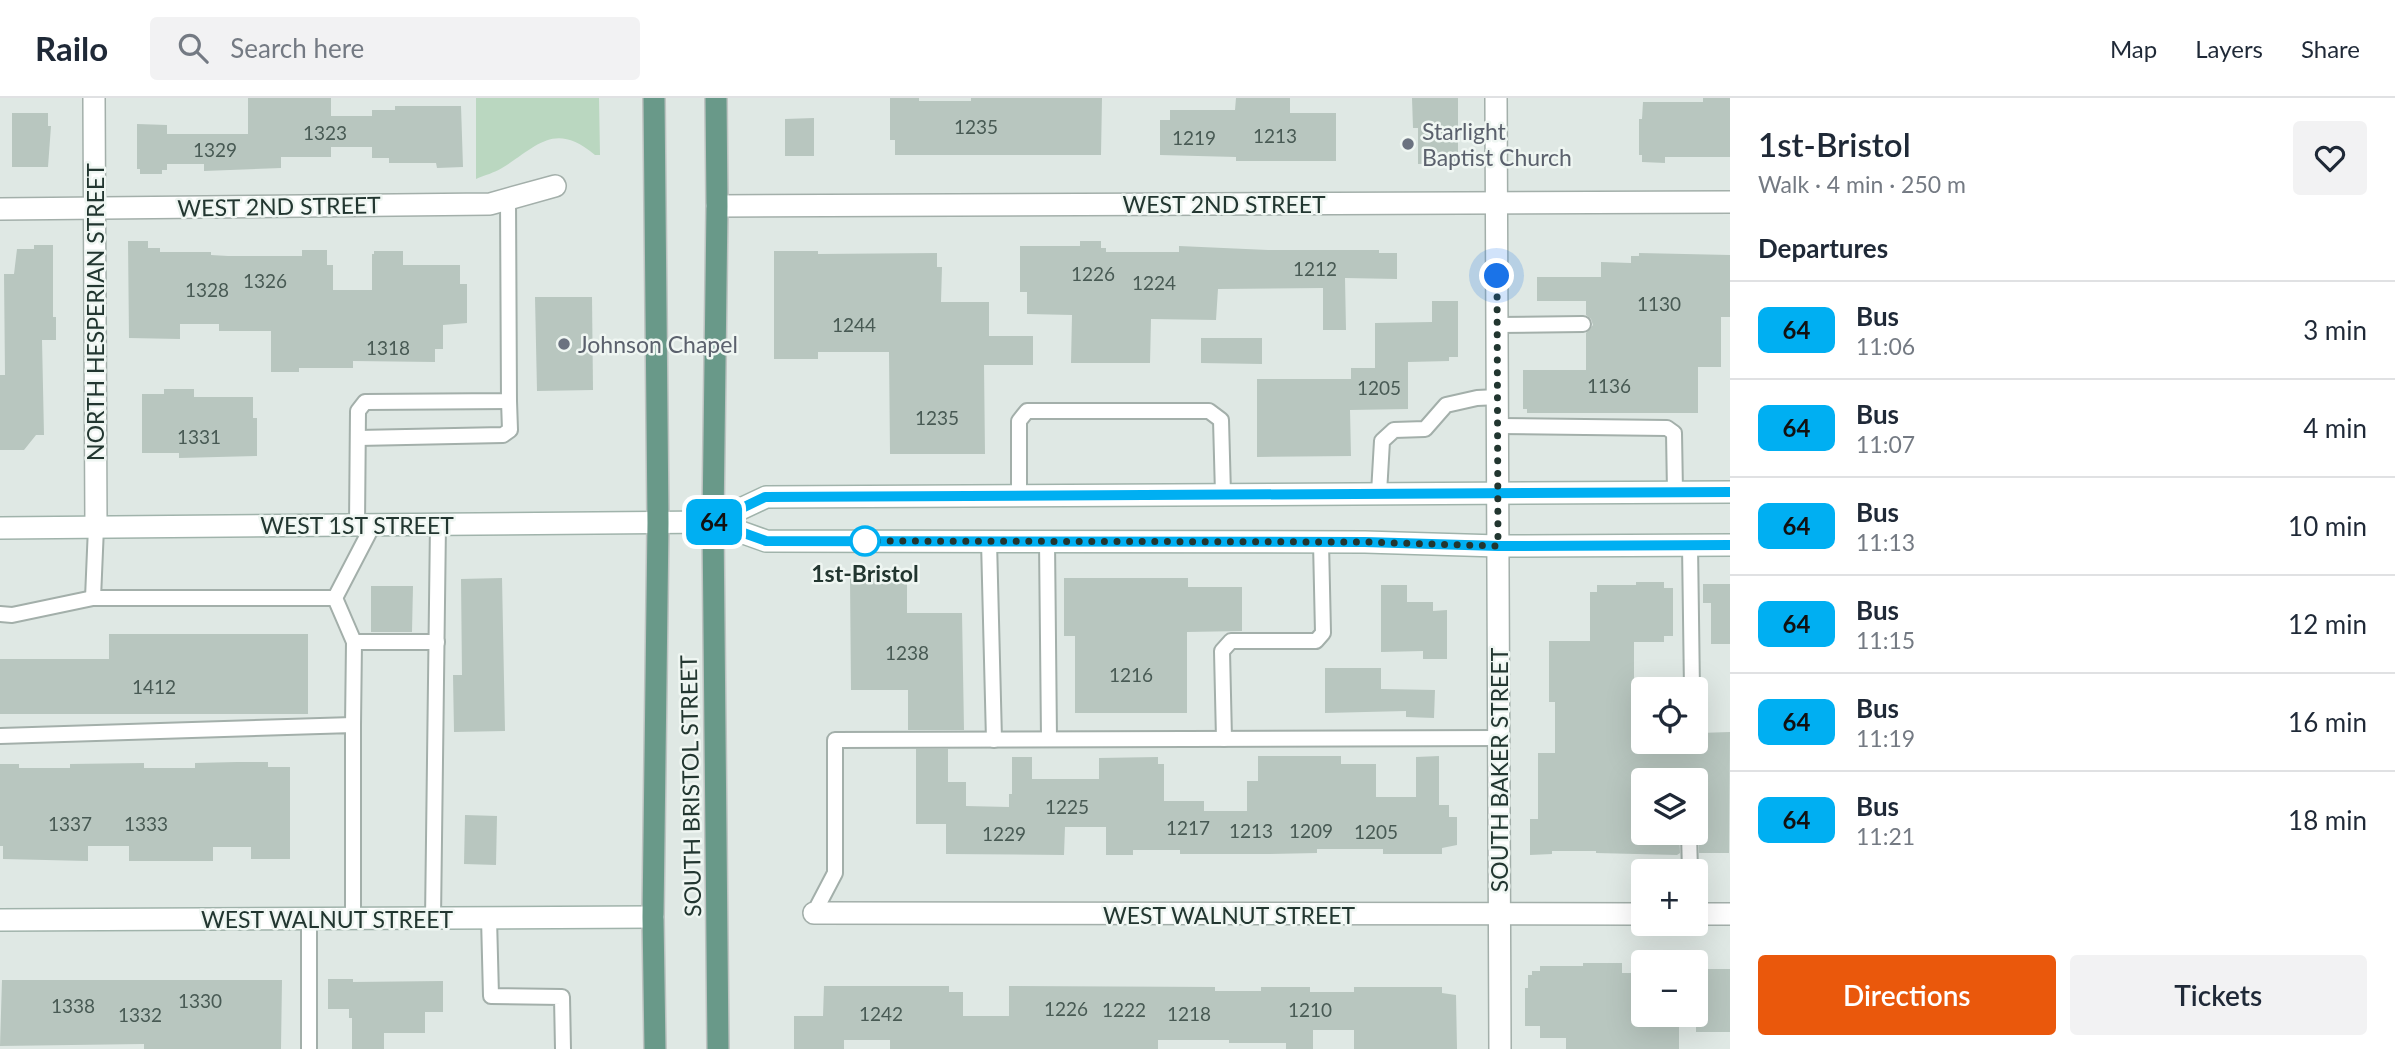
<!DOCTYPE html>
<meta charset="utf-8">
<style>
body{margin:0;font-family:Lato,sans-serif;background:#f2f2f3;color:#1f2937;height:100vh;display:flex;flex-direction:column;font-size:26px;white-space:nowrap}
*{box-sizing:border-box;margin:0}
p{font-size:23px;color:#747a83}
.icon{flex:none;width:38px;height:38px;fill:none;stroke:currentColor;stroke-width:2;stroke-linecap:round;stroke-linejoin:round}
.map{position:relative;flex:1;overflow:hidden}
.drawer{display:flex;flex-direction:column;background:#fff;width:665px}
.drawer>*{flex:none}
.badge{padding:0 14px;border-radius:10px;font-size:24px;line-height:46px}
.fabs{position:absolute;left:1631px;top:579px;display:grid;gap:14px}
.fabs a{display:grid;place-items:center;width:77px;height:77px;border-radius:7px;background:#fff;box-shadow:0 7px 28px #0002;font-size:35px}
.you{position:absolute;width:35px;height:35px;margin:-18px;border:5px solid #fff;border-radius:50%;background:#1a73e8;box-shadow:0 0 0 10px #1a73e833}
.map>.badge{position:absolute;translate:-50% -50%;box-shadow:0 0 0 4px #fff}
h2{padding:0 28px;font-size:26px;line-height:63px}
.round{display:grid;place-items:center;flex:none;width:74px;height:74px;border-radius:7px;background:#f2f2f3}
.headline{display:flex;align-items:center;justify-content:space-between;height:119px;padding:0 28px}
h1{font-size:33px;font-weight:600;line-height:52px}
.button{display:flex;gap:14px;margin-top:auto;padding:14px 28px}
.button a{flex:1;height:80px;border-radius:7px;background:#ea580c;color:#fff;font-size:28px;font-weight:600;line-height:80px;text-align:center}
.button a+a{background:#f2f2f3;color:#1f2937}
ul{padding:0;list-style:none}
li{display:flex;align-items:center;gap:21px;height:98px;padding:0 28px;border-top:2px solid #e0e1e3}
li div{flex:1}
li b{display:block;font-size:26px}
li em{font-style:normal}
li .badge{min-width:77px;font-weight:700;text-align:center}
header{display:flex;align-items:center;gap:42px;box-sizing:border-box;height:98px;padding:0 35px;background:#fff;border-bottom:2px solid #e0e1e3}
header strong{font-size:33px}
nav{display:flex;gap:38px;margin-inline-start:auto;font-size:24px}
.search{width:490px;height:63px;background:#f2f2f3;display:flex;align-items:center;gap:18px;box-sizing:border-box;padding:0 24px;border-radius:7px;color:#747a83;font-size:26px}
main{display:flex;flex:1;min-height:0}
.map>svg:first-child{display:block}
.green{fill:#bad7c0}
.building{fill:#b8c6bf}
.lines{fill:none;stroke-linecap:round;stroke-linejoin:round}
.lane-casing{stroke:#a3afaa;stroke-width:18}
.street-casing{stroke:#a3afaa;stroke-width:24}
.secondary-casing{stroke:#a0b3ab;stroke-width:24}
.primary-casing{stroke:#bdc3c1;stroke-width:24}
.lane{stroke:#fff;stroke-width:14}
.street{stroke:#fff;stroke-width:21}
.secondary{stroke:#fff;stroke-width:21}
.primary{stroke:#699989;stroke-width:21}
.line-casing{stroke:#fff;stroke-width:16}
.line{stroke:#00aff2;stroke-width:10}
.walk{stroke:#223630;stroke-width:7;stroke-dasharray:0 12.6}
.worship-dot{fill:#6b7280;stroke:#eff6f2;stroke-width:2.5}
.stop-dot{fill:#fff;stroke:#00aff2;stroke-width:3.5}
.labels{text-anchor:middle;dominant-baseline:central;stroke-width:5;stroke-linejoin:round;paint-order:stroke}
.number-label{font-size:19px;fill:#485a54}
.worship-label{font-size:23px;fill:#5b616d;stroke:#eff6f2;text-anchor:start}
.street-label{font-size:23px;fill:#223630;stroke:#eff6f2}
.stop-label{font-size:23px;font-weight:bold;fill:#223630;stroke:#eff6f2}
</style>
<header>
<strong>Railo</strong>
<div class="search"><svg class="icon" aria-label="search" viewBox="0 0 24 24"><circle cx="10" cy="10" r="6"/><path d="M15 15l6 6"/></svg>Search here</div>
<nav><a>Map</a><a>Layers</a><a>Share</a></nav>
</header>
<main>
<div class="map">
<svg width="1730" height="951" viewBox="0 0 1730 951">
<rect width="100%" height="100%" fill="#dfe8e4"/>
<!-- green -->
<path class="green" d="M476,0h123l1,57h-5c-41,-34 -57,-9 -93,13 -8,5 -17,7 -26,11z"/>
<!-- building -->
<g class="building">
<path d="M248,0h83v18h41v-6h23v-4h66l2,61 -26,1 -1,-5h-47v-5h-17v-11h-41v10h-50v11l-77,3v-7h-37v6h-5v4h-22v-5h-3v-45l30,1v9h81z"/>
<path d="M890,0h29v3h52v-3h131l-1,57h-206v-15h-5z"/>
<path d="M1236,0h54v15h46v48h-100v-4l-76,-2v-35h10v-10h65z"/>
<path d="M1412,0h46v65l-40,1v-36h-5z"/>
<path d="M1703,0h27v59h-65v6l-23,-1v-7h-3v-36h3l1,-17h60z"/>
<path d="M12,15h36v13h3l-3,41h-36z"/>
<path d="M814,20v38h-29v-37z"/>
<path d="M128,143h20v7h12v4h51v3l17,1h74v-6h25v15h6v25h39v-36h2v-3h29v14h57v19h7v39l-24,2v24h-8v13l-82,-1v7h-54v4h-28v-41h-52v-7h-39v15l-51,-1z"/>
<path d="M1080,143h21v7h5v4h73v-6l89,4h111v3h18v26l-52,-1 1,52h-23v-42l-105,1 -2,31 -65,-1 -1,44h-79l1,-48 -45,-1v-22h-7v-46h60z"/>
<path d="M34,147h19v72h3v23h-14l2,95h-8l-12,15h-24v-75h5l-1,-101h10l3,-25h17z"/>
<path d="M774,153h44v3l119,-1v14h5l-1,35h48v34h44v29h-49l1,89h-95l-1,-102h-71v7h-44z"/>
<path d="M1639,155l91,2v62h-9v50h-23v46h-171v-4h-4v-39h63v-37l7,-8 -2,-6 -5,-4v-14h-49v-24h64v-15l30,1v-7h8z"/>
<path d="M535,199h57l1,93 -56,1z"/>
<path d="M1432,203h26v56h-9v4l-41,1v47l-58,1 1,46 -94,1v-78h94v-11h24v-45l57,-1z"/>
<path d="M1201,240h61v26l-61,-1z"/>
<path d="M164,291h30v8h59v21h4v38l-78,2v-5h-37v-59h22z"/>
<path d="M502,480l3,153 -51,1 -1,-57h9l-1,-96z"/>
<path d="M850,480h57v35h55l2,117h-56v-40h-57z"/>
<path d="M1064,480h124v9h54v44l-55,1v81h-112v-77h-11z"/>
<path d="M1636,484h28v6h9v48h-9v6h-30v89h9v11h56v-9l31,-1 -1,121h-30l-2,-73h-54v53h36l1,20 -3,2 -81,-2v-2h-44v3l-22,1v-36h8v-66h17v-51h-6v-61h41v-49h7v-7h39z"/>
<path d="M1703,486h27v60h-19v-41h-8z"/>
<path d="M1381,487h26v17h26v9l14,-1v49h-24v-8l-42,1z"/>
<path d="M371,488h42l-1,46h-41z"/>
<path d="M109,536h199v80h-308v-55h109z"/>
<path d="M1325,570h56v21l54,1 -1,28 -28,-1v-6l-81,2z"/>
<path d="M916,651h32v33h18v24l43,1v-13h3v-37h20v22h67v-21l59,-1v7h6v37h40v10h43v-30h11v-25h83v8h35v33h40v-40l23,-1v49h10v12h8v28l-15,3v6h-59v-5h-66v4l-51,1h-86v-4h-47v5h-27v-28h-41l-1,28 -118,-1v-30h-30z"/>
<path d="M237,664h31v5h22v92h-39v-12h-38v14h-84v-15h-41v15l-85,-2v-13h-3v-82h19v4h51v-4l74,-1v5h51v-5z"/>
<path d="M465,717l32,1 -1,49 -32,-1z"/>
<path d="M1583,865h39v10h13v28h8v14h36v34h-113v-11h-26v-12h-15v-38h3v-13h4v-4h8v-5h43z"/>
<path d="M1707,871h23v63h-34v-60h11z"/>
<path d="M328,881h25v3l90,-1v31h-18v21h-41v16h-32v-31h-3v-9h-21z"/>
<path d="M2,882h280l-1,69h-137v-5l-144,2z"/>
<path d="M824,888h125v6h14v24h46v-30l206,1v4h46v-4h49v5h44v-5h88v6l14,2 1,54h-103v-19h-41v19h-27v-6h-57v-3h-71v9h-268v-9h-46v9h-50v-33h29z"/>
</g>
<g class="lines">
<!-- lane casing -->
<g class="lane-casing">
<g id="lane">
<path d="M1497,227l86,-1"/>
<path d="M1498,328l169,2 7,5 1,59"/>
<path d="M358,340l145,-3 7,-5 -1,-29"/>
<path d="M1379,395l3,-52 12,-11 31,-1 21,-24 31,-7 21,-1"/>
<path d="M1019,397v-74l8,-10h182l12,9 2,74"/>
<path d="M357,427l1,-114 7,-9 144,-1 -1,-202"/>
<path d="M989,443l5,199"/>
<path d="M1047,443l2,198"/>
<path d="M1690,447l2,145"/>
<path d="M93,500l3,-71"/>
<path d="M335,500l38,-73"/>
<path d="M335,500l19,44"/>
<path d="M0,516l12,1 81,-17h242"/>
<path d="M353,627l1,-83h83"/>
<path d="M0,638l353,-11v194"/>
<path d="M1224,641l-2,-88 9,-10h85l7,-8 -2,-91"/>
<path d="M1689,735l1,39"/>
<path d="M814,815l21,-40v-133l664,-2"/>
<path d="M489,820l2,78 71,1 1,52"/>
<path d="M309,821v130"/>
<path d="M433,821l5,-395"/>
</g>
</g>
<!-- street casing -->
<g class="street-casing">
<g id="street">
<path d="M94,0l2,429"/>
<path d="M1496,0l4,951"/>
<path d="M717,108l1013,-4"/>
<path d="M0,111l490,-5 65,-18"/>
<path d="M814,815l829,1"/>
<path d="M1696,816h34"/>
</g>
</g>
<!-- secondary casing -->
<g class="secondary-casing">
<g id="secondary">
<path d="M713,424l53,-25 964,-5"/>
<path d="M0,430l713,-6 53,19 599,1 133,4 232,-1"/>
<path d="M0,822l653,-3"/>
</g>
</g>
<!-- primary casing -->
<g class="primary-casing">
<g id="primary">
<path d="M654,0l4,425 -5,394 2,132"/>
<path d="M716,0l1,108 -4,316 5,527"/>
</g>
</g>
<!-- lane -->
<use href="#lane" class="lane"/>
<!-- street -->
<use href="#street" class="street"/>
<!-- secondary -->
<use href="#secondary" class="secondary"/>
<!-- primary -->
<use href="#primary" class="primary"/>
</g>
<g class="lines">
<!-- line casing -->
<g class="line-casing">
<path id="line" d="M1730,394l-965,5 -52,25 53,19 599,1 133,4 232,-1"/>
</g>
<!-- line -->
<use href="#line" class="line"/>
<!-- walk -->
<path class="walk" d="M865,443l500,1 133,4 -1,-270"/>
</g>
<!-- markers -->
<g class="worship-dot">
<circle cx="1408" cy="46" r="7"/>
<circle cx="564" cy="246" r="7"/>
</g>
<circle class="stop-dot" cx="865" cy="443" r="14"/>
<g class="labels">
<!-- number labels -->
<g class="number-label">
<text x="976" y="28">1235</text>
<text x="325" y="34">1323</text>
<text x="1275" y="37">1213</text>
<text x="1194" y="39">1219</text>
<text x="215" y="51">1329</text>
<text x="1315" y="170">1212</text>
<text x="1093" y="175">1226</text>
<text x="265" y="182">1326</text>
<text x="1154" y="184">1224</text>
<text x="207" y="191">1328</text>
<text x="1659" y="205">1130</text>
<text x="854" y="226">1244</text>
<text x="388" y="249">1318</text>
<text x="1609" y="287">1136</text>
<text x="1379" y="289">1205</text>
<text x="937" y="319">1235</text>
<text x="199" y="338">1331</text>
<text x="907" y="554">1238</text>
<text x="1131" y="576">1216</text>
<text x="154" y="588">1412</text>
<text x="1067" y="708">1225</text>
<text x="70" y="725">1337</text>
<text x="146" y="725">1333</text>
<text x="1188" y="729">1217</text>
<text x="1251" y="732">1213</text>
<text x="1311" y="732">1209</text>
<text x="1376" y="733">1205</text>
<text x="1004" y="735">1229</text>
<text x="200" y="902">1330</text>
<text x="73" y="907">1338</text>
<text x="1066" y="910">1226</text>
<text x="1124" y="911">1222</text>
<text x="1310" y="911">1210</text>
<text x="881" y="915">1242</text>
<text x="1189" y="915">1218</text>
<text x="140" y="916">1332</text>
</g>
<!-- worship labels -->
<g class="worship-label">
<text x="1422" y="33">Starlight<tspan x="1422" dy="26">Baptist Church</tspan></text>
<text x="578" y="246">Johnson Chapel</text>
</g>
<!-- street labels -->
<g class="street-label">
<text x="1224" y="106">WEST 2ND STREET</text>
<text transform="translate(279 108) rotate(-1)">WEST 2ND STREET</text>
<text transform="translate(95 214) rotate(-90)">NORTH HESPERIAN STREET</text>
<text x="357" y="427">WEST 1ST STREET</text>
<text transform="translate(1499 672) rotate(-90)">SOUTH BAKER STREET</text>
<text transform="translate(690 688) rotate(-91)">SOUTH BRISTOL STREET</text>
<text x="1229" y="817">WEST WALNUT STREET</text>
<text x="327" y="821">WEST WALNUT STREET</text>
</g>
<!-- stop labels -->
<g class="stop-label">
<text x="865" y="475">1st-Bristol</text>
</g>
</g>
</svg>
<div class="fabs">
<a><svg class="icon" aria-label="locate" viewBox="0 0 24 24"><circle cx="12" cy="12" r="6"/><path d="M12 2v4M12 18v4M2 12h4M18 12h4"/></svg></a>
<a><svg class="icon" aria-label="layers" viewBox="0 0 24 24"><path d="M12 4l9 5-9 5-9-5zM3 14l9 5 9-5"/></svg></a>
<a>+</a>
<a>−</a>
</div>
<div class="you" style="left:1497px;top:178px"></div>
<b class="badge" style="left:714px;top:424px;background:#00aff2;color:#111">64</b>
</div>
<section class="drawer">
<div class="headline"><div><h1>1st-Bristol</h1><p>Walk · 4 min · 250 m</p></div><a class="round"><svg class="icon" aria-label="heart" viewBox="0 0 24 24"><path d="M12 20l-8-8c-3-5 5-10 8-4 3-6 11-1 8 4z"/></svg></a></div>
<h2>Departures</h2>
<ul>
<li><span class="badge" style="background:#00aff2;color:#111">64</span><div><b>Bus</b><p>11:06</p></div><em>3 min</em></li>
<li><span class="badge" style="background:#00aff2;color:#111">64</span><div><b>Bus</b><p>11:07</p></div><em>4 min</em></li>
<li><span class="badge" style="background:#00aff2;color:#111">64</span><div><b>Bus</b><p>11:13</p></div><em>10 min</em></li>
<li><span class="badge" style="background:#00aff2;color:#111">64</span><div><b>Bus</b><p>11:15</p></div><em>12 min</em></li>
<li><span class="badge" style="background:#00aff2;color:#111">64</span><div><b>Bus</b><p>11:19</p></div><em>16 min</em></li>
<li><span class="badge" style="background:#00aff2;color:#111">64</span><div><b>Bus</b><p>11:21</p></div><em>18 min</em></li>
</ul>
<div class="button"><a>Directions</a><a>Tickets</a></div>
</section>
</main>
